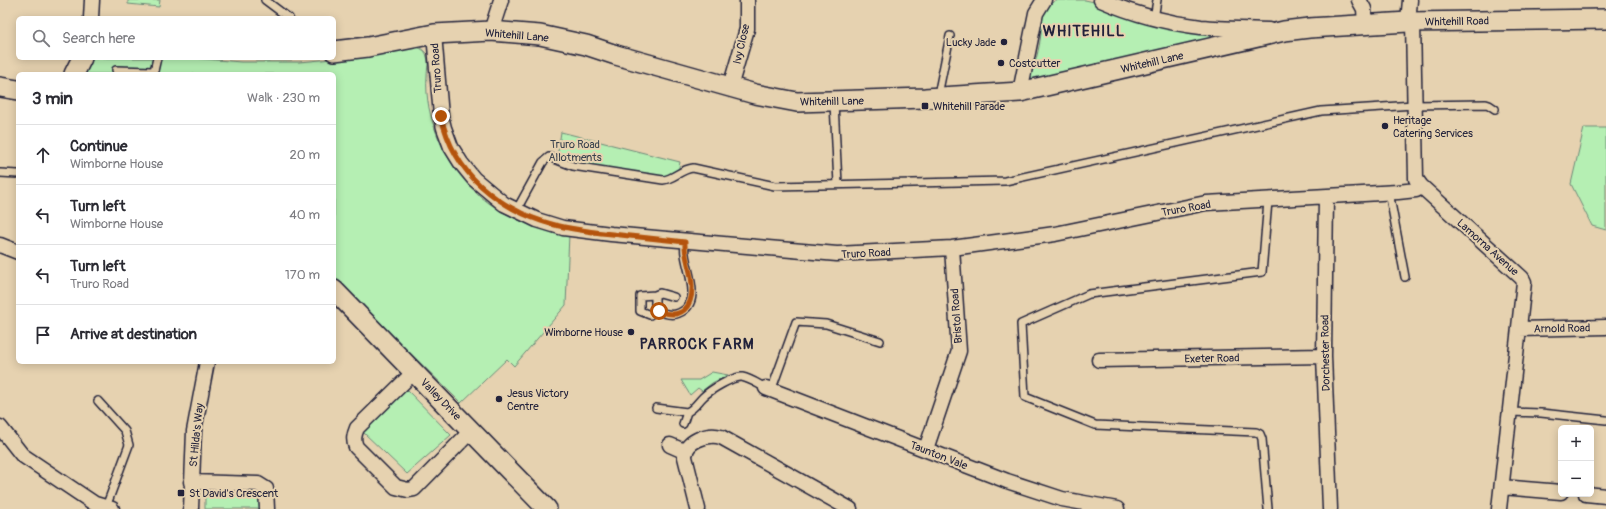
<!DOCTYPE html>
<meta charset="utf-8">
<style>
:root{--surface:#fff;--page:#f2f2f3;--text:#2b2b33;--muted:#7c7c81;--line:#e1e1e2}
body{margin:0;font-family:Pangolin,sans-serif;background:var(--page);color:var(--text)}
.controls{position:absolute;right:12px;bottom:12px;display:grid;overflow:hidden;border-radius:6px;box-shadow:0 2px 10px #0003}
.controls button{width:36px;height:36px;display:grid;place-items:center;padding:0;border:0;border-bottom:1px solid var(--line);background:var(--surface);color:var(--text);font:20px sans-serif}
.stop{position:absolute;width:12px;height:12px;margin:-9px;border:3px solid #b45309;border-radius:50%;background:#fff}
.stop.end{background:#b45309;border-color:#fff;box-shadow:0 1px 4px #0008}
.list{margin:0;padding:0;list-style:none}
h2{display:flex;justify-content:space-between;align-items:center;height:52px;margin:0;padding:0 16px;font-size:17px}
h2 small{font-size:13px;font-weight:400;color:var(--muted)}
.list li{display:grid;grid-template-columns:26px 1fr auto;gap:12px;align-items:center;box-sizing:border-box;height:60px;padding:0 16px;border-top:1px solid var(--line)}
.list b{display:block;font-size:15px;white-space:nowrap}
.list p{margin:0;font-size:13px;white-space:nowrap;color:var(--muted)}
.list em{font-size:13px;font-style:normal;color:var(--muted)}
.icon{flex:none;width:22px;height:22px;fill:none;stroke:currentColor;stroke-width:2;stroke-linecap:round;stroke-linejoin:round}
.map{position:relative;flex:none;width:1606px;height:509px;overflow:hidden}
.search{position:absolute;background:var(--surface);box-shadow:0 2px 10px #0003;left:16px;top:16px;width:320px;height:44px;display:flex;align-items:center;gap:10px;box-sizing:border-box;padding:0 14px;border-radius:6px;color:var(--muted);font-size:15px}
.panel{position:absolute;background:var(--surface);box-shadow:0 2px 10px #0003;left:16px;top:72px;width:320px;height:292px;border-radius:6px}
.map>svg:first-child{display:block}
.green{fill:#b5efb3;stroke:#6c8877}
.lines{fill:none;stroke-linecap:round;stroke-linejoin:round}
.lane-casing{stroke:#22223b;stroke-width:10}
.street-casing{stroke:#22223b;stroke-width:17}
.secondary-casing{stroke:#22223b;stroke-width:22}
.lane{stroke:#e6d2b0;stroke-width:7}
.street{stroke:#e6d2b0;stroke-width:14}
.secondary{stroke:#e6d2b0;stroke-width:19}
.route{stroke:#b45309;stroke-width:5}
.poi-dot{fill:#22223b;stroke:#e6d2b0;stroke-width:1.5}
.labels{text-anchor:middle;stroke-width:4;stroke-linejoin:round;paint-order:stroke}
.street-label{font-size:11px;fill:#22223b;stroke:#e6d2b0}
.poi-label{font-size:11px;fill:#22223b;stroke:#e6d2b0;text-anchor:start}
.park-label{font-size:11px;fill:#38414d;stroke:#e6d2b0}
.district-label{font-size:15px;font-weight:bold;letter-spacing:1px;fill:#22223b;stroke:#e6d2b0}
</style>
<div class="map">
<svg width="1606" height="509" viewBox="0 0 1606 509">
<rect width="100%" height="100%" fill="#e6d2b0"/>
<filter id="ink" filterUnits="userSpaceOnUse"><feTurbulence type="fractalNoise" baseFrequency=".025" numOctaves="2"/><feDisplacementMap in="SourceGraphic" scale="8" xChannelSelector="R" yChannelSelector="G"/><feConvolveMatrix kernelMatrix="1 2 1 2 8 2 1 2 1" color-interpolation-filters="sRGB"/></filter>
<g filter="url(#ink)">
<path class="green" d="M128 0H160L159 7 128 4Z
M1056 0H1085L1235 33 1029 82 1027 78C1035 70 1040 45 1041 33 1041 29 1040 24 1040 20 1042 12 1049 4 1056 0Z
M417 47C422 49 426 51 427 57 429 62 427 69 427 75 426 86 427 98 429 108 445 180 497 224 569 234L566 305 514 366 507 359 461 403 334 278V74H80L93 58H193L241 62H299L354 57Z
M1584 128H1606V230L1592 226 1571 184Z
M561 132 680 162 678 172 666 178 571 164 561 159 558 151Z
M712 372 728 375 712 383 702 391 698 388 690 395 681 380H699Z
M406 389 451 435 407 474 363 432Z
M202 484 260 491 264 509H205V495Z"/>
<g class="lines">
<defs>
<path id="lane" d="M265 0 289 18
M1154 19 1157 0
M116 70 154 71 157 58
M938 95 950 36
M834 103 838 184
M0 173 18 174
M1389 192 1405 277
M516 211 543 162 549 157 573 166 663 180C674 179 681 169 693 168L775 186 1005 181 1321 111 1414 105 1486 104 1489 105 1495 109
M655 295V309C662 313 671 317 679 313 703 303 687 272 685 254 684 250 685 246 685 241
M656 310 650 315 640 311V296L655 295 660 293 674 297
M771 391 796 322 826 324 880 341
M98 401 125 431 129 445 106 507
M656 408 687 412C694 409 698 402 703 397 710 390 733 376 742 377 751 379 758 384 766 388
M1510 412 1541 413 1606 420
M683 424 687 412
M1268 509 1262 439 1260 434 1256 432 1095 425 1025 397 1021 324 1089 294 1262 272 1268 201"/>
<path id="street" d="M1101 0C1133 14 1167 23 1201 27 1223 29 1246 29 1269 30
M1359 0 1364 9 1365 24
M91 18 92 0
M1408 22 1410 0
M1413 22 1416 179 1421 186 1522 278 1524 282 1499 509
M491 31 501 0
M434 34 441 116 444 128 451 147 461 163 474 179 504 204 537 220 563 228 611 234 837 254 952 248 1055 234 1206 203 1398 192 1416 190 1421 186
M730 87 747 29V0
M1020 92 1036 13 1044 0
M1326 197 1324 356 1330 509
M0 245 18 252
M1519 329 1606 327
M1099 360 1324 356
M414 372 357 428C354 435 353 440 356 447L396 487 408 490 414 489 471 431
M766 388 1007 481 1062 499 1117 509
M0 427 22 455 95 504 112 509
M670 445 686 452
M926 449 959 351 952 248
M191 482 258 484 266 489 267 509
M1502 487 1561 492
M1586 494 1606 496
M191 509 194 431 207 362
M698 509 685 457C684 441 708 433 721 437L850 509"/>
<path id="secondary" d="M334 51 368 47 434 34 491 31 540 35 586 45 616 55 755 94 797 102 925 98 1020 92 1284 31 1309 28 1408 22 1606 19
M74 74 82 58
M0 87 18 90
M334 290 547 509"/>
</defs>
<use href="#lane" class="lane-casing"/>
<use href="#street" class="street-casing"/>
<use href="#secondary" class="secondary-casing"/>
<use href="#lane" class="lane"/>
<use href="#street" class="street"/>
<use href="#secondary" class="secondary"/>
</g>
</g>
<g class="lines" filter="url(#ink)">
<path class="route" d="M441 116C447 143 460 167 481 186 520 221 561 229 612 234 636 237 661 239 685 242 684 258 691 269 692 285 693 308 681 320 659 311"/>
</g>
<g class="poi-dot">
<circle cx="1004" cy="42" r="4"/>
<circle cx="1001" cy="63" r="4"/>
<rect x="921" y="102" width="8" height="8" rx="2"/>
<circle cx="1385" cy="126" r="4"/>
<circle cx="631" cy="332" r="4"/>
<circle cx="499" cy="399" r="4"/>
<rect x="177" y="489" width="8" height="8" rx="2"/>
</g>
<g class="labels">
<g class="street-label">
<text transform="translate(1457 21) rotate(-1)" y="4">Whitehill Road</text>
<text transform="translate(517 35) rotate(5)" y="4">Whitehill Lane</text>
<text transform="translate(741 44) rotate(-77)" y="4">Ivy Close</text>
<text transform="translate(1152 62) rotate(-13)" y="4">Whitehill Lane</text>
<text transform="translate(436 68) rotate(-94)" y="4">Truro Road</text>
<text transform="translate(832 101) rotate(-1)" y="4">Whitehill Lane</text>
<text transform="translate(1186 208) rotate(-10)" y="4">Truro Road</text>
<text transform="translate(1488 247) rotate(42)" y="4">Lamorna Avenue</text>
<text transform="translate(866 253) rotate(-3)" y="4">Truro Road</text>
<text transform="translate(956 316) rotate(-94)" y="4">Bristol Road</text>
<text transform="translate(1562 328) rotate(-1)" y="4">Arnold Road</text>
<text transform="translate(1325 353) rotate(-91)" y="4">Dorchester Road</text>
<text transform="translate(1212 358) rotate(-1)" y="4">Exeter Road</text>
<text transform="translate(441 399) rotate(46)" y="4">Valley Drive</text>
<text transform="translate(196 435) rotate(-84)" y="4">St Hilda's Way</text>
<text transform="translate(939 455) rotate(21)" y="4">Taunton Vale</text>
</g>
<g class="poi-label">
<text x="996" y="46" text-anchor="end">Lucky Jade</text>
<text x="1009" y="67">Costcutter</text>
<text x="933" y="110">Whitehill Parade</text>
<text x="1393" y="124">Heritage<tspan x="1393" dy="13">Catering Services</tspan></text>
<text x="623" y="336" text-anchor="end">Wimborne House</text>
<text x="507" y="397">Jesus Victory<tspan x="507" dy="13">Centre</tspan></text>
<text x="189" y="497">St David's Crescent</text>
</g>
<g class="park-label">
<text x="575" y="148">Truro Road<tspan x="575" dy="13">Allotments</tspan></text>
</g>
<g class="district-label">
<text x="1084" y="36">WHITEHILL</text>
<text x="697" y="349">PARROCK FARM</text>
</g>
</g>
</svg>
<div class="controls">
<button>+</button>
<button>−</button>
</div>
<div class="stop" style="left:659px;top:311px"></div>
<div class="stop end" style="left:441px;top:116px"></div>
<div class="search"><svg class="icon" aria-label="search" viewBox="0 0 24 24"><circle cx="10" cy="10" r="6"/><path d="M15 15l6 6"/></svg>Search here</div>
<section class="panel">
<h2>3 min<small>Walk · 230 m</small></h2>
<ul class="list">
<li><svg class="icon" aria-label="ahead" viewBox="0 0 24 24"><path d="M12 20V5M6 11l6-6 6 6"/></svg><div><b>Continue</b><p>Wimborne House</p></div><em>20 m</em></li>
<li><svg class="icon" aria-label="left" viewBox="0 0 24 24"><path d="M17 20v-9H6M10 6l-5 5 5 5"/></svg><div><b>Turn left</b><p>Wimborne House</p></div><em>40 m</em></li>
<li><svg class="icon" aria-label="left" viewBox="0 0 24 24"><path d="M17 20v-9H6M10 6l-5 5 5 5"/></svg><div><b>Turn left</b><p>Truro Road</p></div><em>170 m</em></li>
<li><svg class="icon" aria-label="arrive" viewBox="0 0 24 24"><path d="M6 21V4h12l-3 4 3 4H6"/></svg><div><b>Arrive at destination</b></div></li>
</ul>
</section>
</div>
